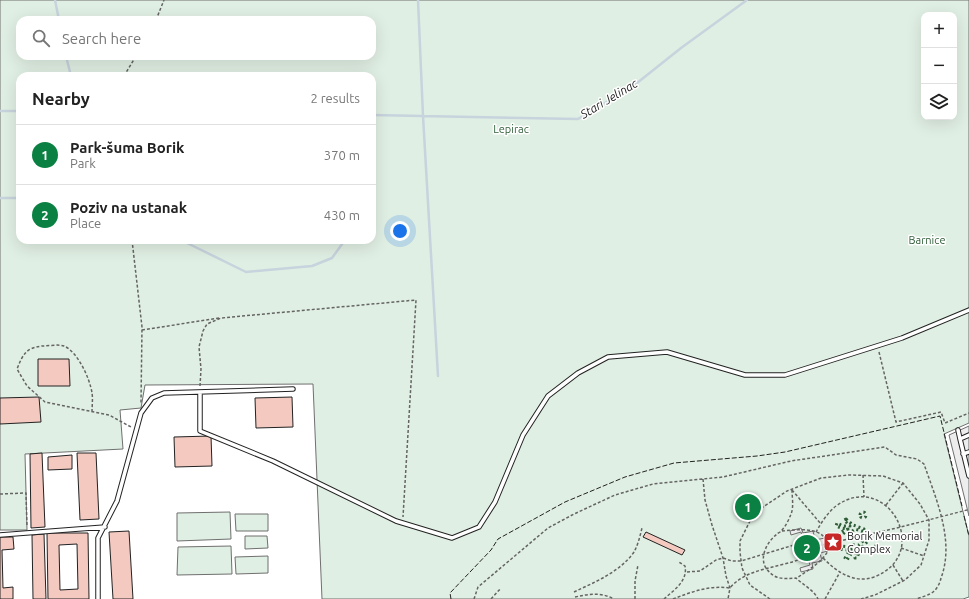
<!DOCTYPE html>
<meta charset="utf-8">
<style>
:root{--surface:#fff;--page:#f6f6f6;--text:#222;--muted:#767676;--line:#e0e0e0;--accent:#0b8043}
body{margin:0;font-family:Ubuntu,sans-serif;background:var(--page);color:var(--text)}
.controls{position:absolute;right:12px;top:12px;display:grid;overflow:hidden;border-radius:8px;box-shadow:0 4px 16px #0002}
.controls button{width:36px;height:36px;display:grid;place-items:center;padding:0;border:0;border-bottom:1px solid var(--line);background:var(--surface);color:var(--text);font:20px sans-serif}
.you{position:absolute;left:400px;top:231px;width:14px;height:14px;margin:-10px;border:3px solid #fff;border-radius:50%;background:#1a73e8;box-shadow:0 0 0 6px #1a73e833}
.badge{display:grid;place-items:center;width:26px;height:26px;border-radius:50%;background:var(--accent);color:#fff;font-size:13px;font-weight:700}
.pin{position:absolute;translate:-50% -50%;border:2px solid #fff;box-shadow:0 1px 4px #0006}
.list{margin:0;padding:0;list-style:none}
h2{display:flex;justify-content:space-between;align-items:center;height:52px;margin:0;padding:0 16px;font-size:17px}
h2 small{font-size:13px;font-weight:400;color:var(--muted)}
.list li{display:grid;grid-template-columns:26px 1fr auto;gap:12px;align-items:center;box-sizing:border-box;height:60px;padding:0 16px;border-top:1px solid var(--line)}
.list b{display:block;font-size:15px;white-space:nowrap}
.list p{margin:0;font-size:13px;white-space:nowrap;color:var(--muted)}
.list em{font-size:13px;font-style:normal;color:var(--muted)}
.icon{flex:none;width:22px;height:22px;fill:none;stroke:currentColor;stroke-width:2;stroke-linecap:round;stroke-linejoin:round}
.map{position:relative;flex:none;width:969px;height:599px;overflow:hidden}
.search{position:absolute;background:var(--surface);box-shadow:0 4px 16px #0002;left:16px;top:16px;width:360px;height:44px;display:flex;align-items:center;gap:10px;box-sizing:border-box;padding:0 14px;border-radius:12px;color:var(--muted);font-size:15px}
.panel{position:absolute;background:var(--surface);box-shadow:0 4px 16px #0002;left:16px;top:72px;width:360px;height:172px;border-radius:12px}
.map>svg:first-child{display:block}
.green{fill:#e0efe3;stroke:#6f6f6f;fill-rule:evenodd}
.parking{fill:#ededed;stroke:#6f6f6f}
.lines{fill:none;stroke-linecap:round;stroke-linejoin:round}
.stream{stroke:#c7d3dd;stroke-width:2.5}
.building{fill:#f3c9c0;stroke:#222;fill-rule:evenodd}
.service-casing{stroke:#222;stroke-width:5.5}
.path{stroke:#646464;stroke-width:1.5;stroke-dasharray:3 2;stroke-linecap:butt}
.service{stroke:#fff;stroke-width:3.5}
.hedge{stroke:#2f5e38;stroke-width:3;stroke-dasharray:2 3;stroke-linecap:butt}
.fence{stroke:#222;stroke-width:1;stroke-dasharray:5 2;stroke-linecap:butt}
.labels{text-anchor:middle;stroke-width:3;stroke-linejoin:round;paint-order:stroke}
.park-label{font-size:11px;fill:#2f5e38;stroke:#fff}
.poi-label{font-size:11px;fill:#222;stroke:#fff;text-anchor:start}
.water-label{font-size:12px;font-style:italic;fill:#222;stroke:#fff}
</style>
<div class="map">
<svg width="969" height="599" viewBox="0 0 969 599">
<rect width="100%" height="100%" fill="#fff"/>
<path class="green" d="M0 0H969V423L944 434 969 536V597L963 599H322L313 384 145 385 141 408 120 410 123 449 25 454 27 530H0ZM924 15H954V117H924ZM20 20H372V56H20ZM20 76H372V240H20Z
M230 512 231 539 177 541V513Z
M235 514H268V531H236Z
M245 536H267L268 548 245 549Z
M231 546 232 574 177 575 178 547Z
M268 556V573L236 574 235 557Z"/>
<path class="parking" d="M969 426V516L949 435Z
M801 528 803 533 813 531 815 540 825 538 828 551 820 553 822 561 812 563 813 569 801 572 800 568 810 565 806 552 804 553 802 546 804 545 801 532 791 535 790 531Z"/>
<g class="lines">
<path class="stream" d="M55 0 59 20
M418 0 423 116 438 376
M66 56 71 76
M0 111H20
M372 115 578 119 632 87 681 48 747 0
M0 198H20
M181 240 246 272 312 266 332 258 345 240"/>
</g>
<path class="building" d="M38 359H69L70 386H38Z
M39 397 41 422 0 424V398Z
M292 397 293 427 256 428 255 398Z
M211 436 212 466 175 467 174 437Z
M42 453 45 527 31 528 30 454Z
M77 453H96L99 519 80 520Z
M72 455V469L48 470V457Z
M129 531 133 599H113L109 532Z
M646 532 685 550 682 555 643 537Z
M47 533H88L89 599H48ZM77 544 78 589 60 590 59 545Z
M44 534 46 599H33L32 535Z
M0 537H13L14 549 2 550 3 588 13 587V599H0Z"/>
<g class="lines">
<defs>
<path id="service" d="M200 392V431L273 461 396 521 452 538 479 527 495 502 523 435 548 396 578 373 608 357 667 352 745 375H785L902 338 969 310
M958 430 960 439
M969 435 960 439 969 476
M963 454 969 452
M0 535 105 527
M98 599V538L117 501 141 413 152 398 164 393 293 389"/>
</defs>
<use href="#service" class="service-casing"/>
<path class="path" d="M156 20 164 0
M124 76 136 56
M132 240 142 327 141 403
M142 330 219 318
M879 352 896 422 941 412 945 423 969 413
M200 386 201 369 199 347 203 331 207 324 221 318 416 300 403 517
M92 412C92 406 93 399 92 393 90 379 78 352 64 346 58 344 49 346 42 346 26 348 23 354 17 369L27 386 45 402 109 415 131 427
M863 475 864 497
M703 479 705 500 712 525 723 558 726 576 730 588 728 599
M792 490C792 497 794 507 791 514 789 519 786 526 782 530 781 532 778 533 777 534 767 542 759 557 766 568 774 580 784 579 796 578 803 585 814 590 818 599
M792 490 821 524
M0 494 26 493 27 527
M886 505 903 483
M782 531C793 530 814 527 823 536 826 539 827 547 828 551 821 563 808 570 797 578
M816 532C821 523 828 512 836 506 887 469 934 554 874 577 854 584 837 572 823 558
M809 548 901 527 967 510
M901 548 924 556
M893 565 903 581
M687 572 700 571 716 560 723 558 732 561H741L794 545
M574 592C595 582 620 572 634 552 638 545 640 536 642 528
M575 597C589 594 601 592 614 599
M474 599 478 587 548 528 574 514 615 495 653 484 723 477 791 461 885 447 896 455 917 459 924 464C936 499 955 541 941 578 940 583 937 589 933 592 929 595 922 597 916 599
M491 599 501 588
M635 599V581L638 565
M664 599C674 590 688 581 685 566L679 562
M673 599C691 592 710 585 730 588 745 569 776 568 798 560
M770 599 750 585 742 568 740 552V541L754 513 787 491 821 478 849 475 883 476 903 483 920 504 929 520V540L921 565 905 580 875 595 861 599
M825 599 840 572"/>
<use href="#service" class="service"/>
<path class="hedge" d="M860 515a3 3 0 1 1 6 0a3 3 0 1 1-6 0Z
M846 519 853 525 864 529V532L855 529 851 532H845L838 539 836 537 843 531 848 529 841 528 836 526 837 523 843 526H850L844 520Z
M866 538 868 541 860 549 857 558H855L857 551 851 554 847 560 845 558 848 553 854 549 848 550 839 549 840 546 849 547 854 545H859Z
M871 549a3 3 0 1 1 6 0a3 3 0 1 1-6 0Z"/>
<path class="fence" d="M964 516 969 536
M451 599 450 593 491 550 498 539 565 502 625 477 674 463 757 456 785 452 940 416 962 506"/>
</g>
<defs>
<symbol id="sight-square" viewBox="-11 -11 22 22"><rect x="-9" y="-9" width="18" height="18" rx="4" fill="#c62828" stroke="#fff"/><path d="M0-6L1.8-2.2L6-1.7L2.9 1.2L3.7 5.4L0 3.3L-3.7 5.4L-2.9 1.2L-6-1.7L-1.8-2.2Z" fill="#fff"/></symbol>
</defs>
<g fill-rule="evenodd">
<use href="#sight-square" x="822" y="531" width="22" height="22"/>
</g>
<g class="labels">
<g class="park-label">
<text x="511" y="133">Lepirac</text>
<text x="927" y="244">Barnice</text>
</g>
<g class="poi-label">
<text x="847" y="540">Borik Memorial<tspan x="847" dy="13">Complex</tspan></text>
</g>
<g class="water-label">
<text transform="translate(609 99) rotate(-31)" y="4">Stari Jelinac</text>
</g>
</g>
</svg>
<div class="controls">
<button>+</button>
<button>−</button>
<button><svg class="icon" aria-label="layers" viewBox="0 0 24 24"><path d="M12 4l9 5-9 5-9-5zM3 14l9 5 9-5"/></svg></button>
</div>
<div class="you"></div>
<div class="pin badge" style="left:748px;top:507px">1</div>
<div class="pin badge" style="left:807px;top:548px">2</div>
<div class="search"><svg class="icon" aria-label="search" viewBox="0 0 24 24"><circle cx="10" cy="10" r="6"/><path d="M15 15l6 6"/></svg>Search here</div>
<section class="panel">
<h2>Nearby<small>2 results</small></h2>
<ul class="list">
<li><span class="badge">1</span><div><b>Park-šuma Borik</b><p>Park</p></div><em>370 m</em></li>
<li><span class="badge">2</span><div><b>Poziv na ustanak</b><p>Place</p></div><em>430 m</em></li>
</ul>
</section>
</div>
